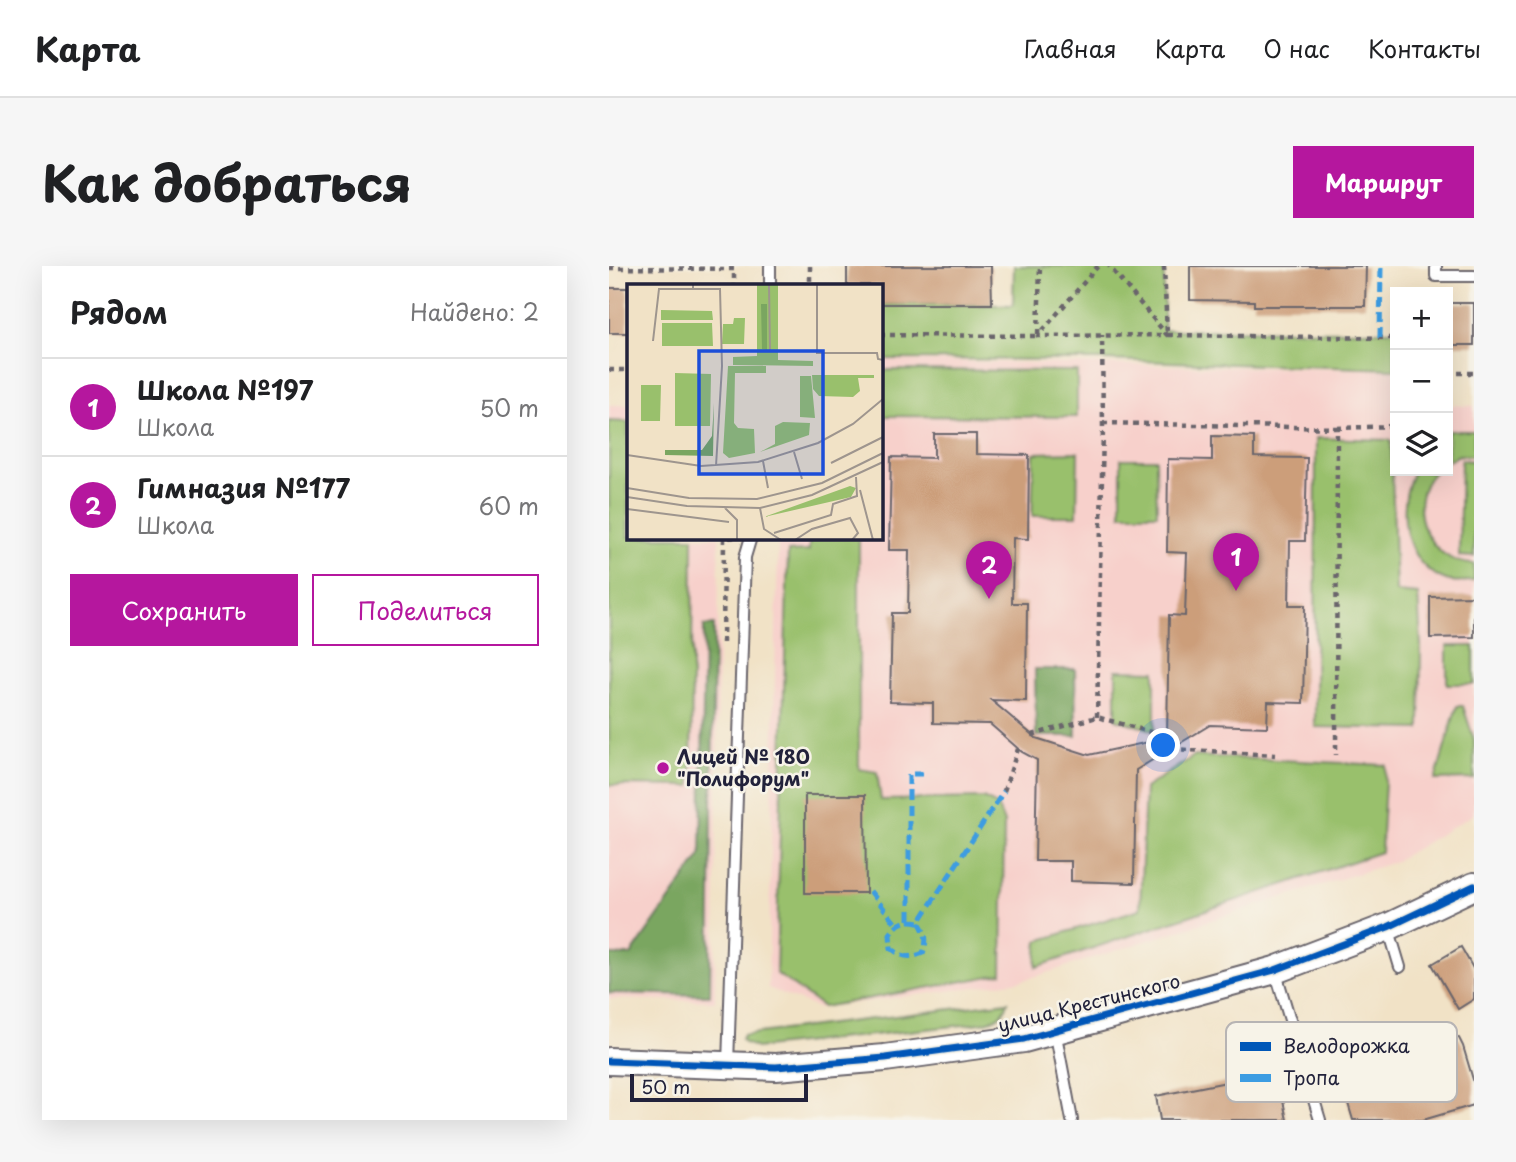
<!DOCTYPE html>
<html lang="ru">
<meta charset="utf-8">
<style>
:root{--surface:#fff;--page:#f6f6f6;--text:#202124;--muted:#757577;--line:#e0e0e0;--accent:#b5179e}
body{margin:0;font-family:"Playpen Sans",sans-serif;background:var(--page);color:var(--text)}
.controls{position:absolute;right:21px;top:21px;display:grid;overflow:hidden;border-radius:0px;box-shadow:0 7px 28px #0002}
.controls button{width:63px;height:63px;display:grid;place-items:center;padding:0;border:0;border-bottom:2px solid var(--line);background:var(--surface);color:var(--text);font:35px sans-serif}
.scale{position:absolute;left:21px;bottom:18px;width:178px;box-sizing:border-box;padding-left:7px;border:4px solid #22223b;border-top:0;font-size:19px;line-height:24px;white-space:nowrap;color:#22223b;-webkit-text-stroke:5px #f7f3e8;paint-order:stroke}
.you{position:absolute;left:555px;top:480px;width:24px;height:24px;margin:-18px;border:5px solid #fff;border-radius:50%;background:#1a73e8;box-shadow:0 0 0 10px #1a73e833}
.badge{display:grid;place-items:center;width:46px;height:46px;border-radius:50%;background:var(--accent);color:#fff;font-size:23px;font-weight:700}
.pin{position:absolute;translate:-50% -58px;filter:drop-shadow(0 2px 4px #0008)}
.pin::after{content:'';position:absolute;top:37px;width:24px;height:21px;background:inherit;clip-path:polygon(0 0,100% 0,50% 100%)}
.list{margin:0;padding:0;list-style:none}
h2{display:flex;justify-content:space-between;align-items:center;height:91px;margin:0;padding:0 28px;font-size:30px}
h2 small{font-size:23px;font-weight:400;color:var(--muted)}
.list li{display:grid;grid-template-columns:46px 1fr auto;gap:21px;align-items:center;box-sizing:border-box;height:98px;padding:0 28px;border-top:2px solid var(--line)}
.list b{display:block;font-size:26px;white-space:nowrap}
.list p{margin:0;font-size:23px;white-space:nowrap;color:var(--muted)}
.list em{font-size:23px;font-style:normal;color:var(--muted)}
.actions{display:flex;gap:14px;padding:21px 28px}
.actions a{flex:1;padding:16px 0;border:2px solid var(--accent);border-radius:0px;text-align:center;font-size:24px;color:var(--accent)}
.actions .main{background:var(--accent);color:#fff}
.icon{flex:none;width:38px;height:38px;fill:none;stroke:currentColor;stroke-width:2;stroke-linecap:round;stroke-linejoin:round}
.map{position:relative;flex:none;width:865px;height:854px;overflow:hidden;border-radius:0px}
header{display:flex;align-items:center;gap:42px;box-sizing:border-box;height:98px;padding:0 35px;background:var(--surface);border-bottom:2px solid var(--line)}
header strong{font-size:33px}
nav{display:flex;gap:38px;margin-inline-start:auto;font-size:24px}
.intro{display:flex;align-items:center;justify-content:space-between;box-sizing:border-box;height:168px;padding:0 42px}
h1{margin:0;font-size:49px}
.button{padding:18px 32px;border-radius:0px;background:var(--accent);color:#fff;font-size:24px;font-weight:700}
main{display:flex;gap:42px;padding:0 42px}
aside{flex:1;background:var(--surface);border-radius:0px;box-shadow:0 7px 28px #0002}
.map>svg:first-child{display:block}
.built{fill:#f7d0cb}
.green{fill:#99c06c;stroke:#5e7154;stroke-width:2}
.forest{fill:#7aa660;stroke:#4e644e;stroke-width:2}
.building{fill:#cc9e7a}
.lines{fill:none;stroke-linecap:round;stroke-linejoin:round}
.service-casing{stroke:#6a656c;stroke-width:14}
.tertiary-casing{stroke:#6a656c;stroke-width:30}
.path{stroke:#6a656c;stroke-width:4.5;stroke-dasharray:5 5;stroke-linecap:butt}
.service{stroke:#fff;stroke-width:10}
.tertiary{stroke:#fff;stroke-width:26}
.quiet{stroke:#3c9ce2;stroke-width:5;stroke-dasharray:10 5;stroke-linecap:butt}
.cycleway-casing{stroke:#f7f3e8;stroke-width:11}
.cycleway{stroke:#0057b8;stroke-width:7}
.poi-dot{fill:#b5179e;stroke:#f7f3e8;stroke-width:2.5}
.labels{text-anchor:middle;stroke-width:5;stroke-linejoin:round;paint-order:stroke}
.poi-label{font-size:19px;font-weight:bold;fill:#22223b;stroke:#f7f3e8;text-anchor:start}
.street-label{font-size:19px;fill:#22223b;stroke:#f7f3e8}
.inset-road{fill:none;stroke:#9e958e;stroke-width:2}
.view{fill:#1d4ed8;fill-opacity:0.15;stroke:#1d4ed8;stroke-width:3.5}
.inset-edge{fill:none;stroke:#22223b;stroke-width:3.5}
.key{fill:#f7f3e8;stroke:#b7b4b4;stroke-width:2}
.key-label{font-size:19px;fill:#22223b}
</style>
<header>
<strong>Карта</strong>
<nav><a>Главная</a><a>Карта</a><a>О нас</a><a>Контакты</a></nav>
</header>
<div class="intro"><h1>Как добраться</h1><a class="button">Маршрут</a></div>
<main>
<aside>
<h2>Рядом<small>Найдено: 2</small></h2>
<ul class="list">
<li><span class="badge">1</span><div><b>Школа №197</b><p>Школа</p></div><em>50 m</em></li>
<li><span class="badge">2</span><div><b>Гимназия №177</b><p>Школа</p></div><em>60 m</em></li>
</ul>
<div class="actions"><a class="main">Сохранить</a><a>Поделиться</a></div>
</aside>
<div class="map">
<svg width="865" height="854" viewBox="0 0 865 854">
<rect width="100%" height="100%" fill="#f7f3e8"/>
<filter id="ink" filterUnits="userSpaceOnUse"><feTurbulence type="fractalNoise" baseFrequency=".0143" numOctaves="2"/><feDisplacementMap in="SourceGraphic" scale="14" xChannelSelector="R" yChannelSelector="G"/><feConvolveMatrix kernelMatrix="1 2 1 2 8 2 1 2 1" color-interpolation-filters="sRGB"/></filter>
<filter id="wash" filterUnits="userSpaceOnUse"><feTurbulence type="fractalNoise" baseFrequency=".00686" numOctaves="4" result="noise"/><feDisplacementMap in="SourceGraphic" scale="28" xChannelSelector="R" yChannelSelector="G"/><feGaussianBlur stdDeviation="1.57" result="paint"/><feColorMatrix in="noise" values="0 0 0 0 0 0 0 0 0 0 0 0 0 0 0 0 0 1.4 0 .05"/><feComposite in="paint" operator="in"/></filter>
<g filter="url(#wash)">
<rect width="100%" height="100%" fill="#f1e2c6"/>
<path class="built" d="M271 94 786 104V205H839V139L865 140V548L785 596 412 715 209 742 159 722 169 277H194L195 271H271Z
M0 139H19V271H110L106 735 0 733Z"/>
<path class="green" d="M405 0H555V64L786 65V103L494 94 271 93V38L404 39Z
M271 104 468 105V151L271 150Z
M0 155 19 156V271H84L82 520 0 519Z
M839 165H865V190L850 189 839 195Z
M707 172 782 174 787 326 809 328 812 380 811 463 706 461Z
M469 186 468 250H423L425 187Z
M512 193H547L548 248H512Z
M852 194 865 195V291L850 290Z
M805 205H826C793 237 819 298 865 298V315C857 315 845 317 837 314 793 297 787 242 805 205Z
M200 271H250V503L268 506 272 534 374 532 388 539 395 557 393 708 214 741 167 707 179 286 200 285Z
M838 380H865V418H838Z
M507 404 546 405V465L507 453Z
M848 440H854L865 474V513L826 514Z
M585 490 777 499 772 586 427 701 429 675 531 643 536 522Z
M399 736C395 750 386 754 372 757L147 782 136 777 132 773 134 769Z"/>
<path class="forest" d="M105 359 101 729 0 727V689H22L92 589 95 360Z
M426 403H466L467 470H427Z"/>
<g id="blocks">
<path class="building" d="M238 0H382L383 38H271V19H238Z
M581 0H757L756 40H645V35L581 34Z
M0 22H19V67H0Z
M839 37H865V79H839Z
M325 168H367V188L420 189 419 273 404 272 403 337H418L417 435 382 434 427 472 480 489 558 472 560 349 576 350 578 287 558 286 559 193 603 194V170L645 171V191L698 192 696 275H681L680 339H696L694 437 659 436 658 461 601 459 527 504 525 617 462 615V595H426L428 494 413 486 381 458 324 457V437L281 436 283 347H299L300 284H280L282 191 325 192Z
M865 330V371L821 372V331Z
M196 529H256L257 627H196Z
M852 681 865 704V733L849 743 823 698Z
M819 762 850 772 854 780 865 817V839L814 854H744L724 787 809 763Z
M668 806 678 854H551L547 830Z"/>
</g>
</g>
<g filter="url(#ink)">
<use href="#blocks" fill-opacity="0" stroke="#6a656c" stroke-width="2"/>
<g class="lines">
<defs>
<path id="service" d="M161 0V19
M827 0V10H865
M779 661 791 701
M666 704 711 854
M446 764 463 854
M119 798 136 291 142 271"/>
<path id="tertiary" d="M0 795 167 801 276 792 415 773 666 704 779 661 865 620"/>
</defs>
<use href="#service" class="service-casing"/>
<use href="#tertiary" class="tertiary-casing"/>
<path class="path" d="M201 0V19
M489 0 429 70 558 69 500 0
M555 0 558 69 786 72
M0 2 125 3V19
M271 69 429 70 431 0
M0 104H19
M839 107H865
M494 157 728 162 727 489
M728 162 786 160
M114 377 115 272 127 271
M488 451 494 162 493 69
M423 469 488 451 552 469
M563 483 666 489
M395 525 409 483"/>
<use href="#service" class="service"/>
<use href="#tertiary" class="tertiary"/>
<path class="quiet" d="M771 72 772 0
M261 625 288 659
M300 654V508H315
M310 656C317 667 319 674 314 687 300 693 293 691 282 682L281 668C289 657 296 653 310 656L395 525"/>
<defs>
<path id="cycleway" d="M0 795 167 801 276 792 415 773 666 704 779 661 865 620"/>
</defs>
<use href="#cycleway" class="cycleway-casing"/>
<use href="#cycleway" class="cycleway"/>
</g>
</g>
<circle class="poi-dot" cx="54" cy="502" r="7"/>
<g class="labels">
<g class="poi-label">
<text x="68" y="498">Лицей № 180<tspan x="68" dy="22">"Полифорум"</tspan></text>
</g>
<g class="street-label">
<text transform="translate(480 737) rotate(-14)" y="7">улица Крестинского</text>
</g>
</g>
<g transform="translate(18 18)">
<rect width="256" height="256" fill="#f1e2c6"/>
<path d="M130 0H151V76L186 77V82L106 81V73L130 72ZM34 26 85 27 86 36H34ZM107 34H118L117 60H95L96 40H106ZM35 39H85L86 62H35ZM101 82H139V89H108L107 139 111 144 127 145 128 169 102 174 96 169ZM48 89 84 90 83 142H48ZM185 91H247V94H231L233 107 226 113 192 112 186 105ZM173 92H184L188 134 173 133ZM14 101H34L33 137H14ZM156 138 183 139 182 151 133 168 148 160V142ZM223 202 229 204 224 213 137 233Z" fill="#99c06c"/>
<path d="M134 20H140V66L135 65ZM87 119 86 172 38 171V166H75L85 152Z" fill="#7aa660"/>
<path class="inset-road" d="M142 0 143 66M190 0V69H250L251 75 256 76M66 5H93L95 82 89 182M26 57 32 5H66V0M167 168 175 195M0 171 74 182 131 178 191 159 226 140 256 115M136 177 141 204M204 179 256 153M0 204 62 214 130 215 195 199 256 169M233 206 246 256M0 213 60 222 133 224 185 211 256 178M98 224 110 236V256M133 224 137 245 154 256M0 225 102 238M147 249 204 231 206 220 230 212 229 193M168 256 185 245 223 234 231 249 225 256"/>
<path class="view" d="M72 67H196V190H72Z"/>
<rect width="256" height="256" class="inset-edge"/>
</g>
<rect x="617" y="756" width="231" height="80" rx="10" class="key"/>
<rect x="631" y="776" width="31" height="9" fill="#0057b8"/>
<rect x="631" y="808" width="31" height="8" fill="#3c9ce2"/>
<g class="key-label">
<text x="674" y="787">Велодорожка</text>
<text x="674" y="819">Тропа</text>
</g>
</svg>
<div class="controls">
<button>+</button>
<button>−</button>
<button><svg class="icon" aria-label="layers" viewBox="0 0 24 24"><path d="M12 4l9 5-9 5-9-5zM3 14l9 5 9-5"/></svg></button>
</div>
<div class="scale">50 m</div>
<div class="you"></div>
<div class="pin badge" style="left:627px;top:325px">1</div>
<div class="pin badge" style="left:380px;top:333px">2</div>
</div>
</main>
